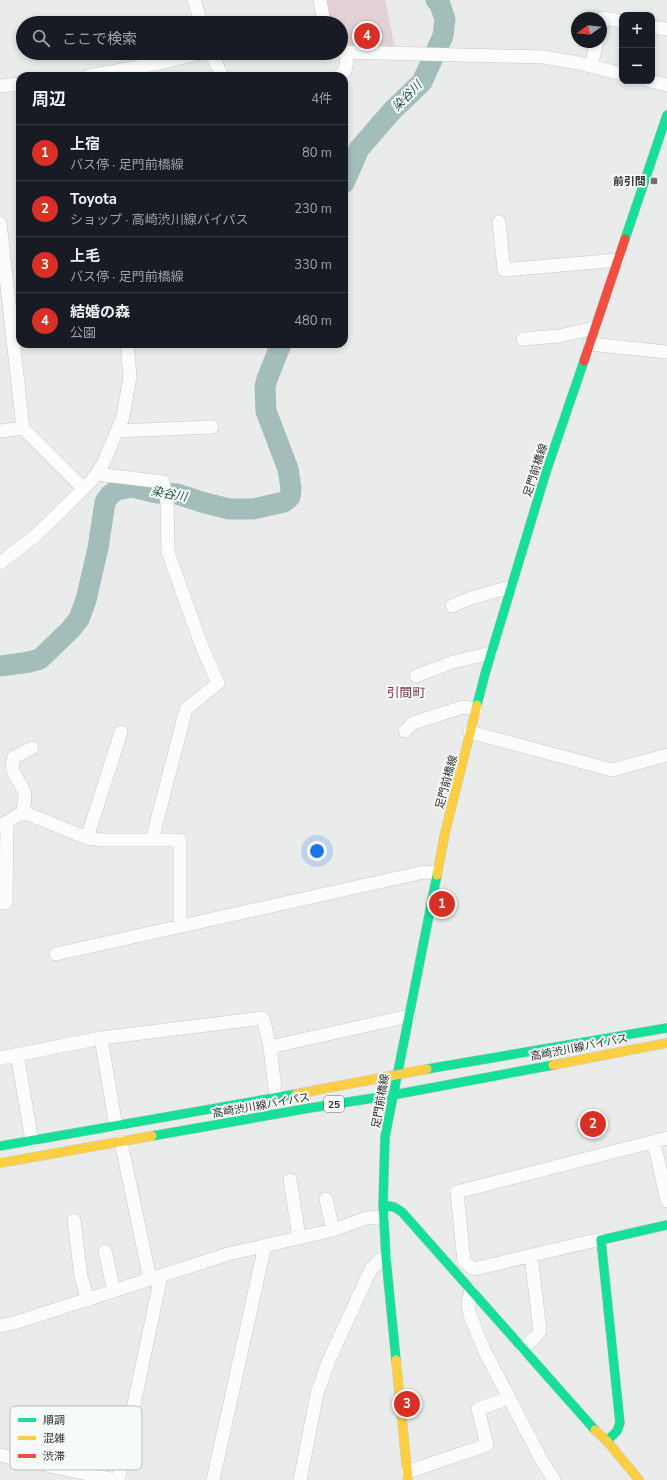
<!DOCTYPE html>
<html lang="ja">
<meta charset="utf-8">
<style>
:root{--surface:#171b24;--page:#242831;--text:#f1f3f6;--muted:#9ea1a6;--line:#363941;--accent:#d93025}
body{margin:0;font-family:"Nunito Sans","Noto Sans JP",sans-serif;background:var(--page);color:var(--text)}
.controls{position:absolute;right:12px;top:12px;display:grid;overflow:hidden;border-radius:8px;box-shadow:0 2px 6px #0003}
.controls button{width:36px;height:36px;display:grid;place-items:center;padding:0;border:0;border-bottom:1px solid var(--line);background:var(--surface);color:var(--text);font:20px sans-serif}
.compass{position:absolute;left:571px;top:12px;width:36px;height:36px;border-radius:50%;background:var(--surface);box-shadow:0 2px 6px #0003;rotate:256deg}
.you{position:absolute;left:317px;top:851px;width:14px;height:14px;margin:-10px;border:3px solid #fff;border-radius:50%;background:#1a73e8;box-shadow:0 0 0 6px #1a73e833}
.badge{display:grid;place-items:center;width:26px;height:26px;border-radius:50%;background:var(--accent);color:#fff;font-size:13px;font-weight:700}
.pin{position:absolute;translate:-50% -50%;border:2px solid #fff;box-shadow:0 1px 4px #0006}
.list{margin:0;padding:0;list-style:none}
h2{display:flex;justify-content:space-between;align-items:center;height:52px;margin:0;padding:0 16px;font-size:17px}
h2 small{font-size:13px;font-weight:400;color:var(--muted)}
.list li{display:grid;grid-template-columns:26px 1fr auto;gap:12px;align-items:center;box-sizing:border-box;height:56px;padding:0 16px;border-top:1px solid var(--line)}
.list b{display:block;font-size:15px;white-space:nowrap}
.list p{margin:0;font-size:13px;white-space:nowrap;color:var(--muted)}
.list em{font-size:13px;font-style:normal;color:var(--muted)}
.icon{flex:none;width:22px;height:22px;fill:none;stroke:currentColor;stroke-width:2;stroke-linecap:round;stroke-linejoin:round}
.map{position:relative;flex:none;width:667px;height:1480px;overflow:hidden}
.search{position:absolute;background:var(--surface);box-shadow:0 2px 6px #0003;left:16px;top:16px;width:332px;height:44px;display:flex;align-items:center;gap:10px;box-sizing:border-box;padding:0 14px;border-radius:22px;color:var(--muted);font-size:15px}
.panel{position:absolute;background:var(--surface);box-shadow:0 2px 6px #0003;left:16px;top:72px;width:332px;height:276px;border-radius:12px}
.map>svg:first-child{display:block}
.green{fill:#e2d2d5}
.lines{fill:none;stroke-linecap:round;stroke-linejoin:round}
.river{stroke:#a3beba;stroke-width:21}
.street-casing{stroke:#c7c9c8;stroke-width:14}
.fast-casing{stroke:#c7c9c8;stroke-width:10}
.slow-casing{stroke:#c7c9c8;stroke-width:10}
.jam-casing{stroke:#c7c9c8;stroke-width:10}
.street{stroke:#fcfcfc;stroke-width:13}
.fast{stroke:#16e098;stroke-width:9}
.slow{stroke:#ffcf43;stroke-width:9}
.jam{stroke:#f24e42;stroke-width:9}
.poi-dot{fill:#6f7070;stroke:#f6faf9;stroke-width:1.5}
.labels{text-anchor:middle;stroke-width:4;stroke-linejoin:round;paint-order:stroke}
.shield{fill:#f6faf9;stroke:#696b6b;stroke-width:1}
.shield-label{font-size:10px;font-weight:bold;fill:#2d2e2e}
.poi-label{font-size:11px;font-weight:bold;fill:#2d2e2e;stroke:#f6faf9;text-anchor:end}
.street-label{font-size:11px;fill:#2d2e2e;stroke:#f6faf9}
.water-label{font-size:12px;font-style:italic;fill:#154e47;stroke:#f6faf9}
.quarter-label{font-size:13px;fill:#7a3449;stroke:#f6faf9}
.key{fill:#f6faf9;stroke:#babdbc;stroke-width:1}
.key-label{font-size:11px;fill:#2d2e2e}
</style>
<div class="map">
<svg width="667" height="1480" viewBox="0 0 667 1480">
<rect width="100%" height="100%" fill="#eaeceb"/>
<path class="green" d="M320 0H385L396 53 341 50V23H324Z"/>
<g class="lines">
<path class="river" d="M344 183 359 149 391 112 422 82 443 36 445 19 439 2 436 0
M0 666 29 662 40 659 70 630 79 619 86 600 98 548 105 502 110 495 117 490 132 487 157 493 177 494 205 503 229 509H253L284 502 290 497 291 488 288 469 266 411 265 387 267 379 281 344"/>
<defs>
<path id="street" d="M194 0 201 23
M320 0 324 23
M601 27 603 18 622 21
M652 27 667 29
M341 50 344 52 544 57 578 63 622 74
M211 53 222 76
M591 66 597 42
M89 76 160 63 200 53
M339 76 345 71 347 59 344 52
M650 81 667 85
M0 86 20 84
M499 222 504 270 618 260
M0 223 23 428
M523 339 559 336 595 328
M590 344 667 352
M0 431 23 428 83 488
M117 431 212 427
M96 474 163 482 167 502 168 552 202 647 218 683 186 709 152 840
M0 563 35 536 62 510 93 479 103 464 123 417 130 376 127 344
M452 606 471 598 510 587
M416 676 453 662 491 653
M405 731 413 723 463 707 476 709
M470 732 612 770 667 755
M23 812C23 808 25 801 25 796 23 781 8 776 14 757L32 748
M0 826 23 812 87 838 103 840H180V927
M87 838 121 732
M0 903H6L7 822
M56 954 424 872 436 873
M101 1038 116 1126
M270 1047 276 1098
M17 1054 32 1140
M0 1058 101 1038 263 1018 270 1047 409 1016
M121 1142 150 1279
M654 1142 667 1201
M290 1180 299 1237
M326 1199 333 1230
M74 1220 81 1277 88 1300
M601 1240 592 1241 474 1269 464 1262 457 1192 667 1138
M105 1251 114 1291
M471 1290 468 1304 470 1315 484 1350 541 1459 554 1480
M0 1326 14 1323 228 1254 333 1230 366 1218 383 1217
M523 1349 538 1334 540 1331 531 1256
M0 1455 116 1480
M407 1472 487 1445 478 1409 509 1398
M118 1480 161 1276
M213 1480 265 1245
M300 1480 317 1394 329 1360 371 1269 380 1260 386 1258"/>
<path id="fast" d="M625 239 667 115
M477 705 485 674 546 472 584 361
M427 1069 667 1028
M152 1136 310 1108 393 1095 553 1065
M0 1146 296 1094
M383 1205 394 1207 402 1212 595 1430
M396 1360 386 1258 383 1205 385 1137 437 875
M607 1441 617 1431 620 1423 601 1240 667 1225"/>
<path id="slow" d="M437 875 445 833 477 705
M553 1065 667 1043
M296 1094 427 1069
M0 1163 152 1136
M396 1360 408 1480
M595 1430 607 1441 639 1480"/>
<path id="jam" d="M584 361 625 239"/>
</defs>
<use href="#street" class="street-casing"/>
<use href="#fast" class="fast-casing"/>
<use href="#slow" class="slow-casing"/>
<use href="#jam" class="jam-casing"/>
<use href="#street" class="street"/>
<use href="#fast" class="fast"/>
<use href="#slow" class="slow"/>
<use href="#jam" class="jam"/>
</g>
<rect class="poi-dot" x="650" y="177" width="8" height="8" rx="2"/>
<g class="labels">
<rect class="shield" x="324" y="1096" width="20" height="16" rx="3"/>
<g class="shield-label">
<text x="334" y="1108">25</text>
</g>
<g class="poi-label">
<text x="646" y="185">前引間</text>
</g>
<g class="street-label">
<text transform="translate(535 470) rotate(-72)" y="4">足門前橋線</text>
<text transform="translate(446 782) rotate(-75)" y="4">足門前橋線</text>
<text transform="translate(579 1047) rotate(-11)" y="4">高崎渋川線バイパス</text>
<text transform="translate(380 1101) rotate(-80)" y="4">足門前橋線</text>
<text transform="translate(261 1105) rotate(-10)" y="4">高崎渋川線バイパス</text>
</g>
<g class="water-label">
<text transform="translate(407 96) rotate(-46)" y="4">染谷川</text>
<text transform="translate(169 494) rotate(10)" y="4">染谷川</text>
</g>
<g class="quarter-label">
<text x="406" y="697">引間町</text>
</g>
</g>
<rect x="10" y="1406" width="132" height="64" rx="6" class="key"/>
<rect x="18" y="1418" width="18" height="4" fill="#16e098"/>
<rect x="18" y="1436" width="18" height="4" fill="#ffcf43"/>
<rect x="18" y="1454" width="18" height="4" fill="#f24e42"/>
<g class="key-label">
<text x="43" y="1424">順調</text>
<text x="43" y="1442">混雑</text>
<text x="43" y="1460">渋滞</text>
</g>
</svg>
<div class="controls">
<button>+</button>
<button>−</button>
</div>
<svg class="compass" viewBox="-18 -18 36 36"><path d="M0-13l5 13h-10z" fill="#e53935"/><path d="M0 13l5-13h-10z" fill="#9ea1a6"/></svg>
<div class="you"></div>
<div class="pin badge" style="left:442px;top:904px">1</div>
<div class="pin badge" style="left:593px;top:1124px">2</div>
<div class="pin badge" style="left:407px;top:1404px">3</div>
<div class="pin badge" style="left:367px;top:36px">4</div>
<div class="search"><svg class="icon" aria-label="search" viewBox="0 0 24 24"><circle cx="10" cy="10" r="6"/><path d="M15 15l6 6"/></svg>ここで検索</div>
<section class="panel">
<h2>周辺<small>4件</small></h2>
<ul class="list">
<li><span class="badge">1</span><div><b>上宿</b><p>バス停 · 足門前橋線</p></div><em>80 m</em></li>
<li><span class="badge">2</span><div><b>Toyota</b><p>ショップ · 高崎渋川線バイパス</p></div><em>230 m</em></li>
<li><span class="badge">3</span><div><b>上毛</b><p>バス停 · 足門前橋線</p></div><em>330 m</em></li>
<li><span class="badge">4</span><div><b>結婚の森</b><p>公園</p></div><em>480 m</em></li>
</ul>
</section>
</div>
